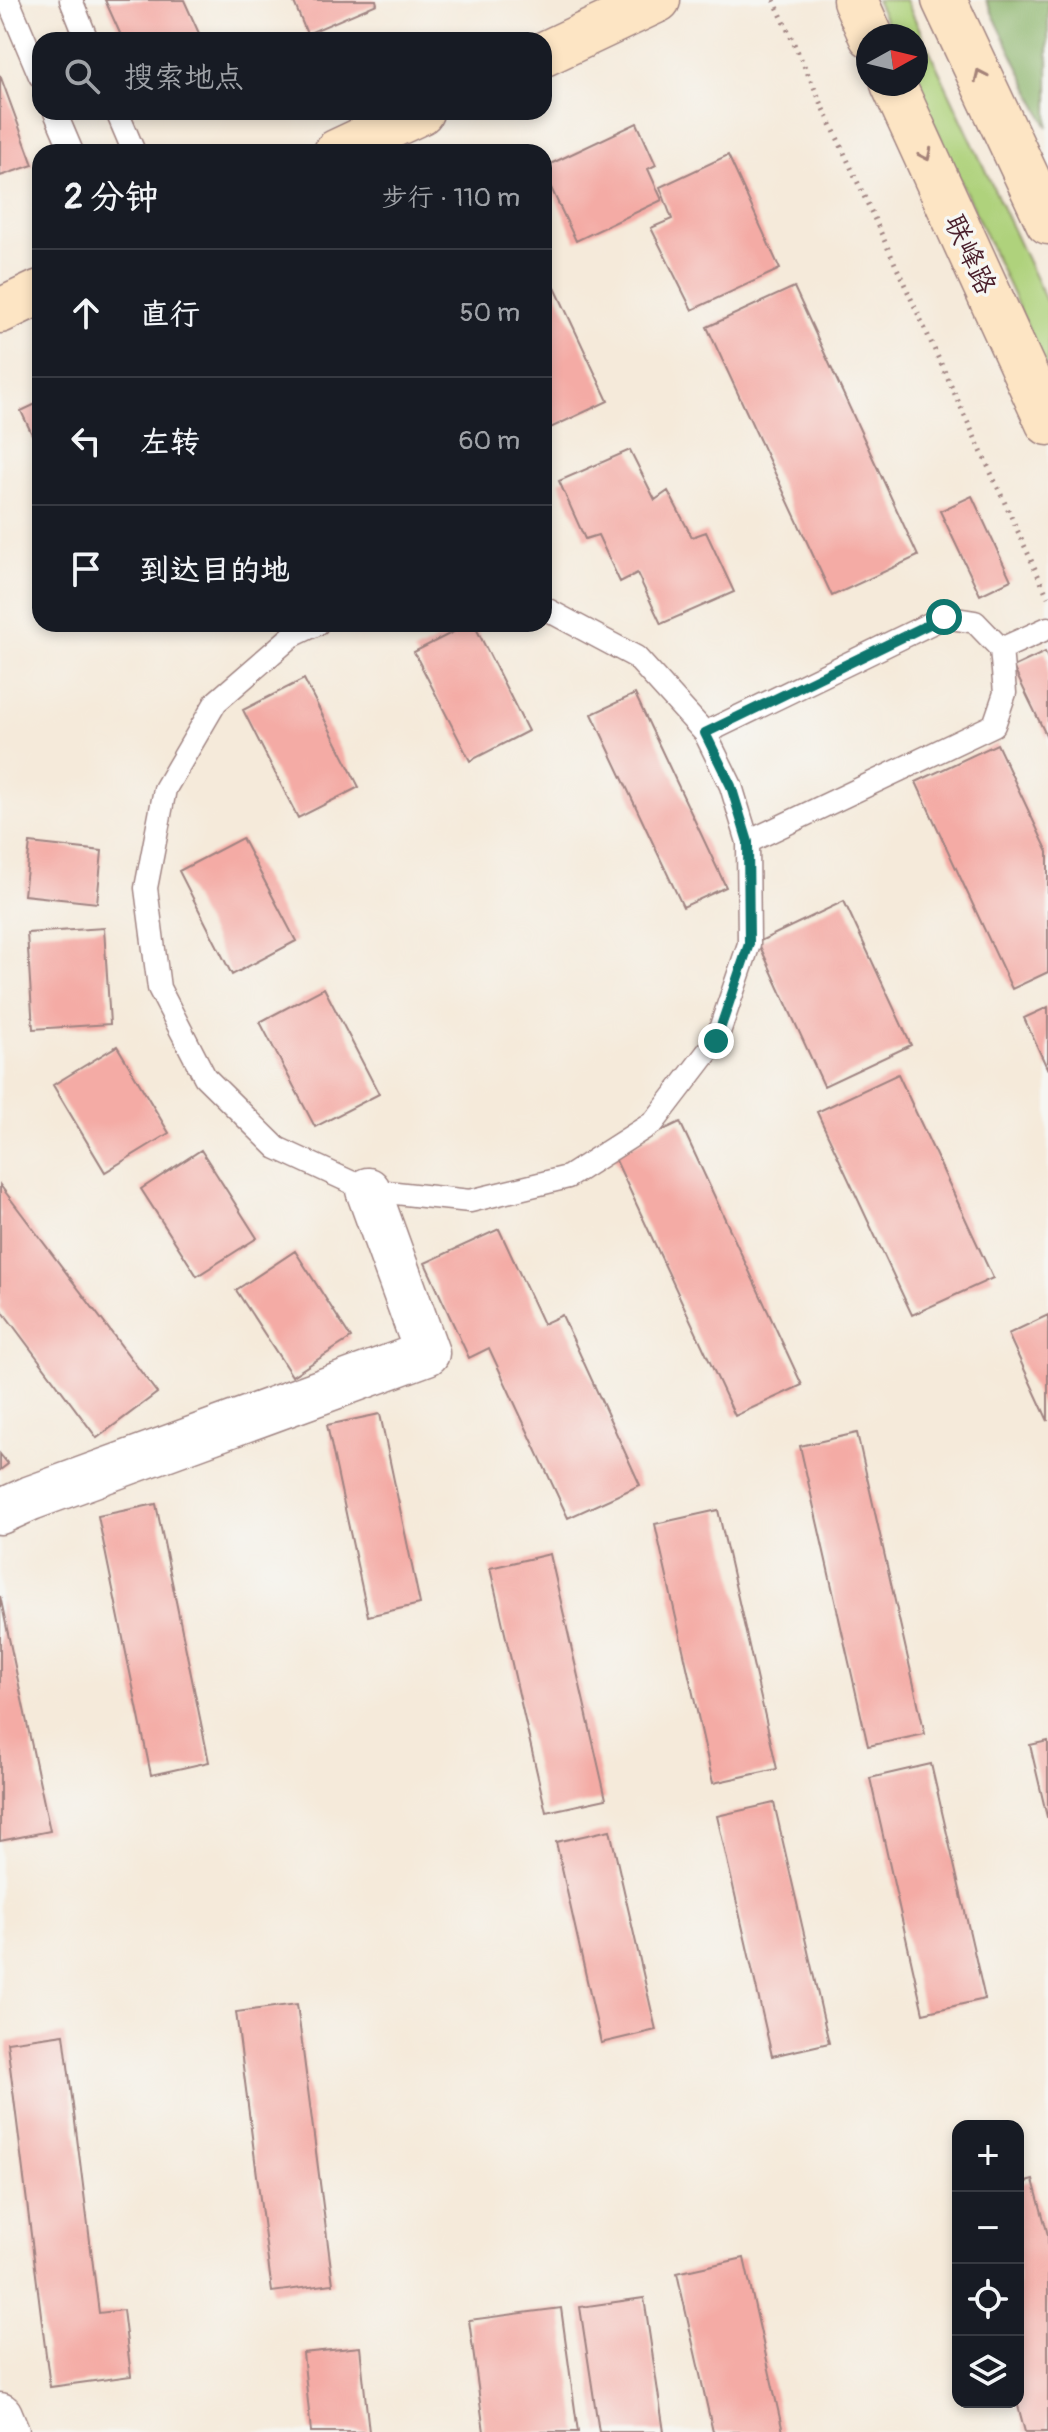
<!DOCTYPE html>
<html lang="zh">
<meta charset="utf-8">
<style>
:root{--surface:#171b24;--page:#242831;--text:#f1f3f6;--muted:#9ea1a6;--line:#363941}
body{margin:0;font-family:Pangolin,"LXGW WenKai TC",sans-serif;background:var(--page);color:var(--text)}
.controls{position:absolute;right:24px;bottom:24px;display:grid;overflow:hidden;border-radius:16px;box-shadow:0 4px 12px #0003}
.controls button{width:72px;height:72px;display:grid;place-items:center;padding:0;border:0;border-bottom:2px solid var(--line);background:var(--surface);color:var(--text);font:40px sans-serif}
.compass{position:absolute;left:856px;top:24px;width:72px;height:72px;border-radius:50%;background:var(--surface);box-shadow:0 4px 12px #0003;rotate:82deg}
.stop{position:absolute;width:24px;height:24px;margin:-18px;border:6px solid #0f766e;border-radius:50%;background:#fff}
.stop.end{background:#0f766e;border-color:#fff;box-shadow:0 2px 8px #0008}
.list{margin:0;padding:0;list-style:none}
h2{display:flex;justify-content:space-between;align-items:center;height:104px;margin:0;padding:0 32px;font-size:34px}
h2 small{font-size:26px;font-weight:400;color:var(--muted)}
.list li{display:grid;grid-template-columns:52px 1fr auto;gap:24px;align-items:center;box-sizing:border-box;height:128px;padding:0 32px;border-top:2px solid var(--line)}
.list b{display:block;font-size:30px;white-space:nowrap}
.list em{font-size:26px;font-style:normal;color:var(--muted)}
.icon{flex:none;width:44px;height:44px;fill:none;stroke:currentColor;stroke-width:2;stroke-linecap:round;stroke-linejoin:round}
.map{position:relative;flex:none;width:1048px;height:2432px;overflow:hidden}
.search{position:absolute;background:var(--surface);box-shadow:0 4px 12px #0003;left:32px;top:32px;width:520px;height:88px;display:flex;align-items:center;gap:20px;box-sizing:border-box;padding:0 28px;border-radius:24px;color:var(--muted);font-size:30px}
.panel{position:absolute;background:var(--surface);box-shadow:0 4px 12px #0003;left:32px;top:144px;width:520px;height:488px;border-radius:24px}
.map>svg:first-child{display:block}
.green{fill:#afd27b;stroke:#7c7853;stroke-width:2}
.forest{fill:#8bb46b;stroke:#6a6a4b;stroke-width:2}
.building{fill:#f4aba5}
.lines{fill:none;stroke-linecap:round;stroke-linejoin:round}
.service-casing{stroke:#a08482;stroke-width:25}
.minor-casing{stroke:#a08482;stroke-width:47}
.tertiary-casing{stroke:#a08482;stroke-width:47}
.secondary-casing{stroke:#a08482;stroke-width:47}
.path{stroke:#a08482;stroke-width:5;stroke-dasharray:2 6;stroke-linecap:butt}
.service{stroke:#fff;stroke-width:22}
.minor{stroke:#fff;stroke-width:44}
.tertiary{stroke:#fff;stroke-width:44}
.secondary{stroke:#fde5c4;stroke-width:44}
.oneway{stroke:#a48278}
.route{stroke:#0f766e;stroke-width:10}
.labels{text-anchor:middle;stroke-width:7;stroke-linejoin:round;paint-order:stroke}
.street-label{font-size:28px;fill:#4a1f2b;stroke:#f6f6f2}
</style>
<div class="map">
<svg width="1048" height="2432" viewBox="0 0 1048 2432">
<rect width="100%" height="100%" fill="#f6f6f2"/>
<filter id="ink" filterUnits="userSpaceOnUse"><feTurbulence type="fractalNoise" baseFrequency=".0125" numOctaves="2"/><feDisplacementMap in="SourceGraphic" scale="16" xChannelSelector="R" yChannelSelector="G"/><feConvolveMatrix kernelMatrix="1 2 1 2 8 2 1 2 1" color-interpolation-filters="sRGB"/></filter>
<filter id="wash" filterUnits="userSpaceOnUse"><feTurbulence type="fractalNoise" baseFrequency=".006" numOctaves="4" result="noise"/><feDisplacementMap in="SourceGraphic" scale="32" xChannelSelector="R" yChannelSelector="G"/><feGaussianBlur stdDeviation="1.8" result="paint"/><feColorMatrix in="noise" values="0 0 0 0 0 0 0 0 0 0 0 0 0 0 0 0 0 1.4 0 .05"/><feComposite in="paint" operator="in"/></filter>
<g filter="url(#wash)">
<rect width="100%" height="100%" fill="#f5eada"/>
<path class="green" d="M876 0H906L1048 305V371L916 84V36H893Z"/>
<path class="forest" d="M986 0H1048V128Z"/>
<g id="blocks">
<path class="building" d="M105 0H184L202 40H123Z
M293 0H376L377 4 307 34Z
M0 75 33 165 0 176Z
M637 123 656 165 648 169 662 200 576 241 544 173V167Z
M728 155 780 269 692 310 651 228 672 219 660 187Z
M551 279 608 401 544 431V282Z
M794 287 918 556 832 596 707 327Z
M40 402V451L21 411Z
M630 450 655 500 668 491 692 537 706 532 734 592 661 624 637 573 620 582 598 535 585 539 559 481Z
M972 496 1011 580 980 595 940 511Z
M469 624H474L528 731 470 761 414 652Z
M1045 652 1048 659V739L1013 667Z
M304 679 359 787 298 818 243 710Z
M635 694 726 887 683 907 592 714Z
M997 744 1048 852V972L1012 989 916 782Z
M242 838 296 941 232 975 179 871Z
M30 843 102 851 97 903 24 895Z
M844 901 911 1045 824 1086 758 942Z
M104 928 110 1024 33 1029 27 933Z
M324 988 379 1094 315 1127 260 1022Z
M1048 1007V1070L1024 1018Z
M117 1046 169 1133 105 1172 53 1085Z
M898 1074 993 1278 912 1315 817 1112Z
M680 1122 802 1385 735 1416 613 1154Z
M201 1150 257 1238 197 1276 141 1189Z
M0 1185 157 1393 97 1438 0 1308Z
M499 1229 543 1324 562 1315 640 1485 568 1518 489 1348 469 1358 425 1263Z
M295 1251 351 1338 292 1376 236 1290Z
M1048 1315V1421L1008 1334Z
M380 1414 420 1604 368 1616 327 1425Z
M857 1433 925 1734 868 1746 800 1446Z
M0 1454 8 1464 0 1470Z
M156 1504 209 1762 151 1775 98 1516Z
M718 1510 777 1769 713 1783 655 1524Z
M550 1554 606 1799 546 1812 490 1568Z
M0 1596 50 1831 0 1841Z
M1048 1741V1817H1047L1030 1745Z
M931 1764 985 1999 923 2013 870 1778Z
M774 1803 829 2043 772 2056 717 1816Z
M610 1830 656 2030 601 2043 556 1842Z
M297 2004 333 2284 272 2292 236 2012Z
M64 2034 99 2313 123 2310 131 2376 50 2387 7 2042Z
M1033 2180 1048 2235V2432H1025L1017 2402 1018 2184Z
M744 2258 783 2432H713L677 2273Z
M644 2298 664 2432H599L580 2307Z
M561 2308 578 2432H484L469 2320Z
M360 2347 369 2432H311L303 2353Z"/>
</g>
</g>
<g filter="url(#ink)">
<use href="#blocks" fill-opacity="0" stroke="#a08482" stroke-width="2"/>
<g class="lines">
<defs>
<path id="service" d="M8 0 40 76
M71 0 87 40
M55 112 72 152
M117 112 134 152
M317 624 292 636 216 702 165 789 146 888 159 988 205 1077 277 1148 368 1190 470 1201 568 1177 654 1122 716 1041 749 944 748 842 731 786 705 733 636 657 544 608
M1001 649 1048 628
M705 733 944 617 975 622 1001 649 1005 693 994 725 748 842"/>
<path id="minor" d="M0 1512 31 1498 427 1353 368 1190"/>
<path id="tertiary" d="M0 2415 7 2432"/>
<path id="secondary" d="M855 0 871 36
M944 0 1048 222
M544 54 658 0
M893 84 1048 423
M336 152 421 112
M0 311 40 292"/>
</defs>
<use href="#service" class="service-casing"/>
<use href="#minor" class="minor-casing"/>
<use href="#tertiary" class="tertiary-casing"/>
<use href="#secondary" class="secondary-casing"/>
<path class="path" d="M774 0 1048 597"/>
<use href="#service" class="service"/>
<use href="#minor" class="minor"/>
<use href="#tertiary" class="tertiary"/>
<use href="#secondary" class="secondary"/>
</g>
<defs><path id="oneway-chevron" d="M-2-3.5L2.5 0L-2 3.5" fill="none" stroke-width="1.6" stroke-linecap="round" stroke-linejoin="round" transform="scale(2)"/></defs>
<g class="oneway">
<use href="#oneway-chevron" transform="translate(980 75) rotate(-115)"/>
<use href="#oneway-chevron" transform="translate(926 155) rotate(65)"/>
</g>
</g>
<g class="lines" filter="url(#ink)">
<path class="route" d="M716 1041 749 944 748 842 731 786 705 733 944 617"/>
</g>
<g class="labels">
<g class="street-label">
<text transform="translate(971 254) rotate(65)" y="10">联峰路</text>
</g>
</g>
</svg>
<div class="controls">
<button>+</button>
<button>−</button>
<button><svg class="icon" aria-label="locate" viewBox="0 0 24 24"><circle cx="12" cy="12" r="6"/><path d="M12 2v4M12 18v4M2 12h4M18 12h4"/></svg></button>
<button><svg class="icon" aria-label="layers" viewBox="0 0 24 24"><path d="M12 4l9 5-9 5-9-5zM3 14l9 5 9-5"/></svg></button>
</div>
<svg class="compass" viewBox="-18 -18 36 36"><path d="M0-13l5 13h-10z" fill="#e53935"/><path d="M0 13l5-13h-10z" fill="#9ea1a6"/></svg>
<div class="stop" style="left:944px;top:617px"></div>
<div class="stop end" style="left:716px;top:1041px"></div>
<div class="search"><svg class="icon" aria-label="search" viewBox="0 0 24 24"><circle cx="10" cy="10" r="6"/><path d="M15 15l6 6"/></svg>搜索地点</div>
<section class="panel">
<h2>2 分钟<small>步行 · 110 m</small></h2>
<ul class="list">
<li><svg class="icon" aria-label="ahead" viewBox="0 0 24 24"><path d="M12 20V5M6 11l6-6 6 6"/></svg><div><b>直行</b></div><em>50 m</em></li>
<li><svg class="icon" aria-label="left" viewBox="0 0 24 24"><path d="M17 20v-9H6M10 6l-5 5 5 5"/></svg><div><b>左转</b></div><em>60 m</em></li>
<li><svg class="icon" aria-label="arrive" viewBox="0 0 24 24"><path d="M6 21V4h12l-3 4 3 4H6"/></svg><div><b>到达目的地</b></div></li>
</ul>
</section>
</div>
